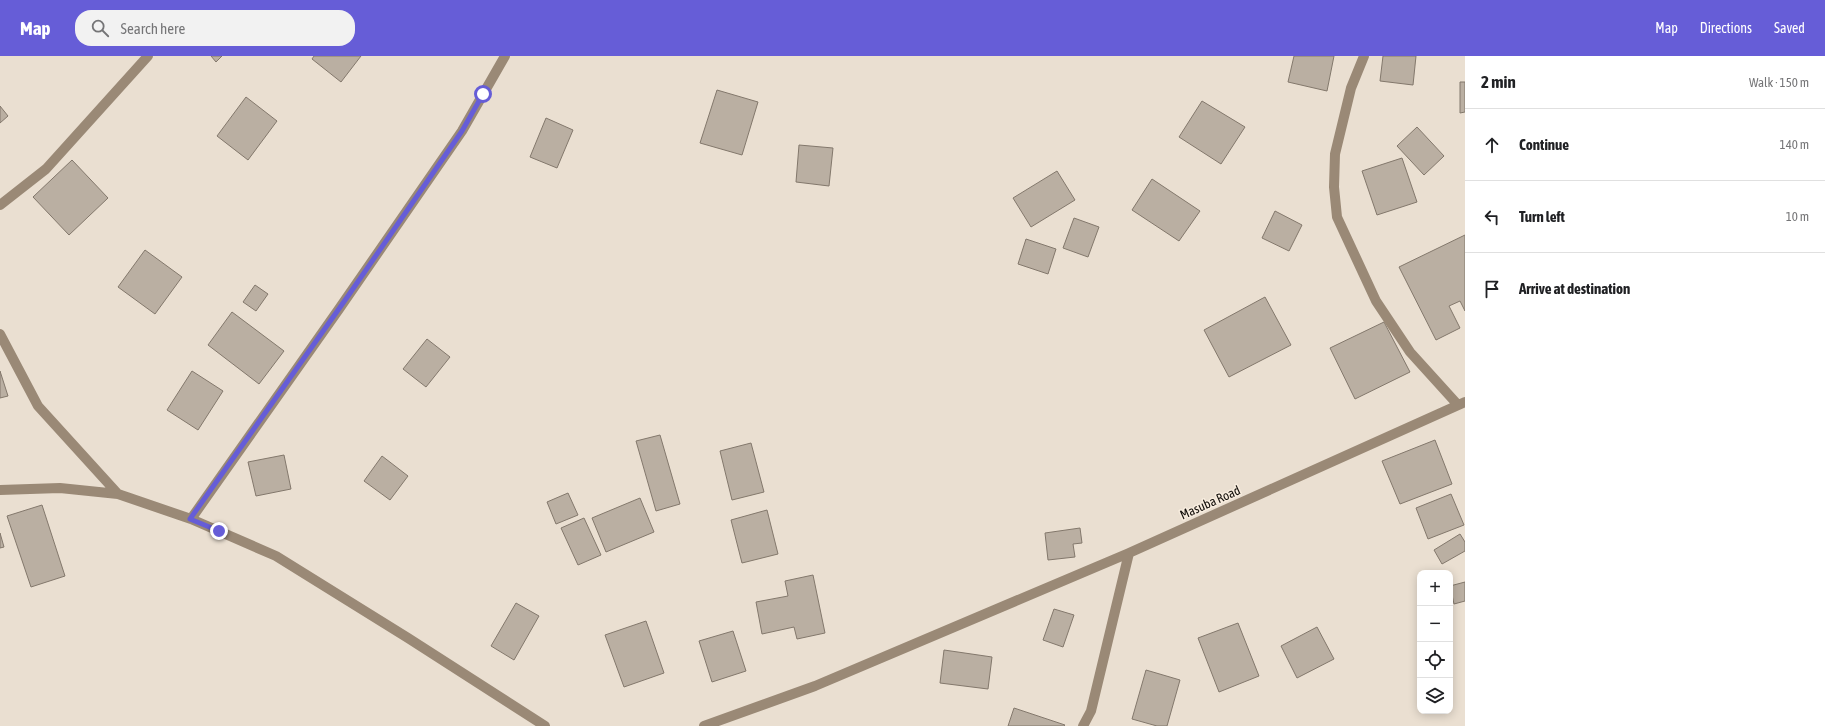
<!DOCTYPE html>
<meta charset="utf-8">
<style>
:root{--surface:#fff;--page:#f2f2f2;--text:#202124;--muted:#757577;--line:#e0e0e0;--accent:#665dd7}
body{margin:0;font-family:"Asap Condensed",sans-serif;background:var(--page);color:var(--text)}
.controls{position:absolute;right:12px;bottom:12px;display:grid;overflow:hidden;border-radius:8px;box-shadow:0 2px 10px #0003}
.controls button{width:36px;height:36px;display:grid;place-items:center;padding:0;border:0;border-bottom:1px solid var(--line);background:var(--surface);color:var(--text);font:20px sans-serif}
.stop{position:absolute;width:12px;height:12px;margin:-9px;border:3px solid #665dd7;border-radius:50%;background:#fff}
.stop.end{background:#665dd7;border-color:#fff;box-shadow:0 1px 4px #0008}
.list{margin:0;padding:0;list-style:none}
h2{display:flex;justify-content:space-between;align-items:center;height:52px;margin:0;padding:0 16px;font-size:17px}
h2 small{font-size:13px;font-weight:400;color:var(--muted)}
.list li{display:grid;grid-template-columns:26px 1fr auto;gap:12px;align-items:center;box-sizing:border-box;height:72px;padding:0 16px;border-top:1px solid var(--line)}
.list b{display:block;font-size:15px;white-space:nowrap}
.list em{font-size:13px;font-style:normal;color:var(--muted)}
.icon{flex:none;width:22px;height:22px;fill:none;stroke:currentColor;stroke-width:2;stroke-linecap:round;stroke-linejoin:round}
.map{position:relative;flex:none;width:1465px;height:670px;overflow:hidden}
header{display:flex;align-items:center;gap:24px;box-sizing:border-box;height:56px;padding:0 20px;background:var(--accent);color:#fff}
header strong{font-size:19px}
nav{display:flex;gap:22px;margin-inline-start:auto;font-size:14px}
.search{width:280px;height:36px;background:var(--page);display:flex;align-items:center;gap:10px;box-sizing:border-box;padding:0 14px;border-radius:16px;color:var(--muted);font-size:15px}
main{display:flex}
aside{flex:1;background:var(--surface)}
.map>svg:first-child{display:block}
.building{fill:#baafa2;stroke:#83786c}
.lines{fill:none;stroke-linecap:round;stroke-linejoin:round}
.minor{stroke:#9a8976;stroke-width:10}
.route{stroke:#665dd7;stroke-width:5}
.labels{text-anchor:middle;stroke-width:3;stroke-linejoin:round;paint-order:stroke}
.street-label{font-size:13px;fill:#100c08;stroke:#f7ecde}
</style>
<header>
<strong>Map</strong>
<div class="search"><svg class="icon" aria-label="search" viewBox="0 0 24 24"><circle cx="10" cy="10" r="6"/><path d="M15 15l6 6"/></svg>Search here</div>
<nav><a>Map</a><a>Directions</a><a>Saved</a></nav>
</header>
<main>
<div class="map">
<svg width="1465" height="670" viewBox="0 0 1465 670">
<rect width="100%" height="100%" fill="#eadfd1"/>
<path class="building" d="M211 0H222L216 6Z
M314 0H361L341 26 312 3Z
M1294 0H1334L1327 35 1288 26Z
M1383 0H1416L1413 29 1380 25Z
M1460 26H1465V56L1460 57Z
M717 34 758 46 742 99 700 87Z
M246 41 277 65 248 104 217 80Z
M1202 45 1245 71 1221 108 1179 81Z
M0 50 8 60 0 67Z
M546 62 573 74 557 112 530 101Z
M1417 71 1444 100 1424 119 1397 90Z
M799 89 833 92 829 130 796 126Z
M1402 102 1417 146 1377 159 1362 115Z
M72 104 108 142 69 179 33 141Z
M1057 115 1075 144 1031 171 1013 142Z
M1152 123 1200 155 1179 185 1132 154Z
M1275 155 1302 169 1289 195 1262 182Z
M1074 162 1099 171 1088 201 1063 192Z
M1465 179V255L1460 245 1449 250 1460 272 1436 284 1399 211Z
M1026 183 1056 193 1048 218 1018 208Z
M145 194 182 221 155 258 118 231Z
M255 229 268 238 256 255 243 246Z
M1265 241 1291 289 1229 321 1204 274Z
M232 256 284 295 259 328 208 289Z
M1384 266 1410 316 1355 343 1330 292Z
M427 283 450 301 426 331 403 313Z
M0 315 8 340 0 342Z
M192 315 223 335 198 374 167 354Z
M660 379 680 448 656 455 636 385Z
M1435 384 1452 428 1400 448 1382 405Z
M751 387 764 436 732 444 720 395Z
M284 399 291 433 256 440 248 406Z
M382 400 408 420 390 444 364 425Z
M568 437 578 459 556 468 547 446Z
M1451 438 1464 469 1428 483 1416 452Z
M640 442 654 476 606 496 592 462Z
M42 449 65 520 31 531 7 460Z
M767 454 778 498 742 507 731 464Z
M584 462 601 499 578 509 561 472Z
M1080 472 1082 487 1073 488 1075 501 1048 504 1045 477Z
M0 477 4 491 0 492Z
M1460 478 1465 486V495L1442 508 1434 494Z
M813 519 825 577 797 583 794 571 762 578 756 546 788 540 785 525Z
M1465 526V545L1454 548 1450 530Z
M516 547 539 560 514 604 491 590Z
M1054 553 1074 559 1063 591 1043 584Z
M646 565 664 617 624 631 605 579Z
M1238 567 1259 620 1219 636 1198 582Z
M1317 571 1334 603 1297 622 1281 590Z
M733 575 746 615 712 626 699 585Z
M944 594 992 601 988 633 940 627Z
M1146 614 1180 624 1167 670H1157L1132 663Z
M1014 652 1065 669 1064 670H1008Z"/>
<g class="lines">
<path class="minor" d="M1364 0 1351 32 1335 98 1334 131 1337 161 1376 245 1410 296 1458 349
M0 149 46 113 148 0
M0 278 38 350 118 438
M0 434 60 432 118 438 191 463 276 500 408 582 545 670
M191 463 339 253 462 75 505 0
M704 670 815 630 1129 497
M1083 670 1091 655 1129 497 1465 346"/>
</g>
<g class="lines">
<path class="route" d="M219 475 190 463 348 240 462 75 483 38"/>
</g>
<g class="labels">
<g class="street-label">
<text transform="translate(1210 446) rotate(-24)" y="5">Masuba Road</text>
</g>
</g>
</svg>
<div class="controls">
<button>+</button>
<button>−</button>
<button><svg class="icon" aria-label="locate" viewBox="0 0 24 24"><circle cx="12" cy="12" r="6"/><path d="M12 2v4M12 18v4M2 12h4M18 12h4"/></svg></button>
<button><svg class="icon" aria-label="layers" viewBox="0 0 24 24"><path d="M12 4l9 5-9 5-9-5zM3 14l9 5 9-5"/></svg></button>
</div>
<div class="stop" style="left:483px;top:38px"></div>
<div class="stop end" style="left:219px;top:475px"></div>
</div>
<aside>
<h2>2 min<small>Walk · 150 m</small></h2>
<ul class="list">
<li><svg class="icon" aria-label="ahead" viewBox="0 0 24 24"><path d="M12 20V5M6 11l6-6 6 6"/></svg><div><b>Continue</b></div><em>140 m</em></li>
<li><svg class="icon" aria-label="left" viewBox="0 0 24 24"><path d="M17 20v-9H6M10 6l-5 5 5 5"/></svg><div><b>Turn left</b></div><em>10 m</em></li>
<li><svg class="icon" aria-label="arrive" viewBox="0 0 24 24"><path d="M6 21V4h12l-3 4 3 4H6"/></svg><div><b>Arrive at destination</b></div></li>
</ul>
</aside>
</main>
